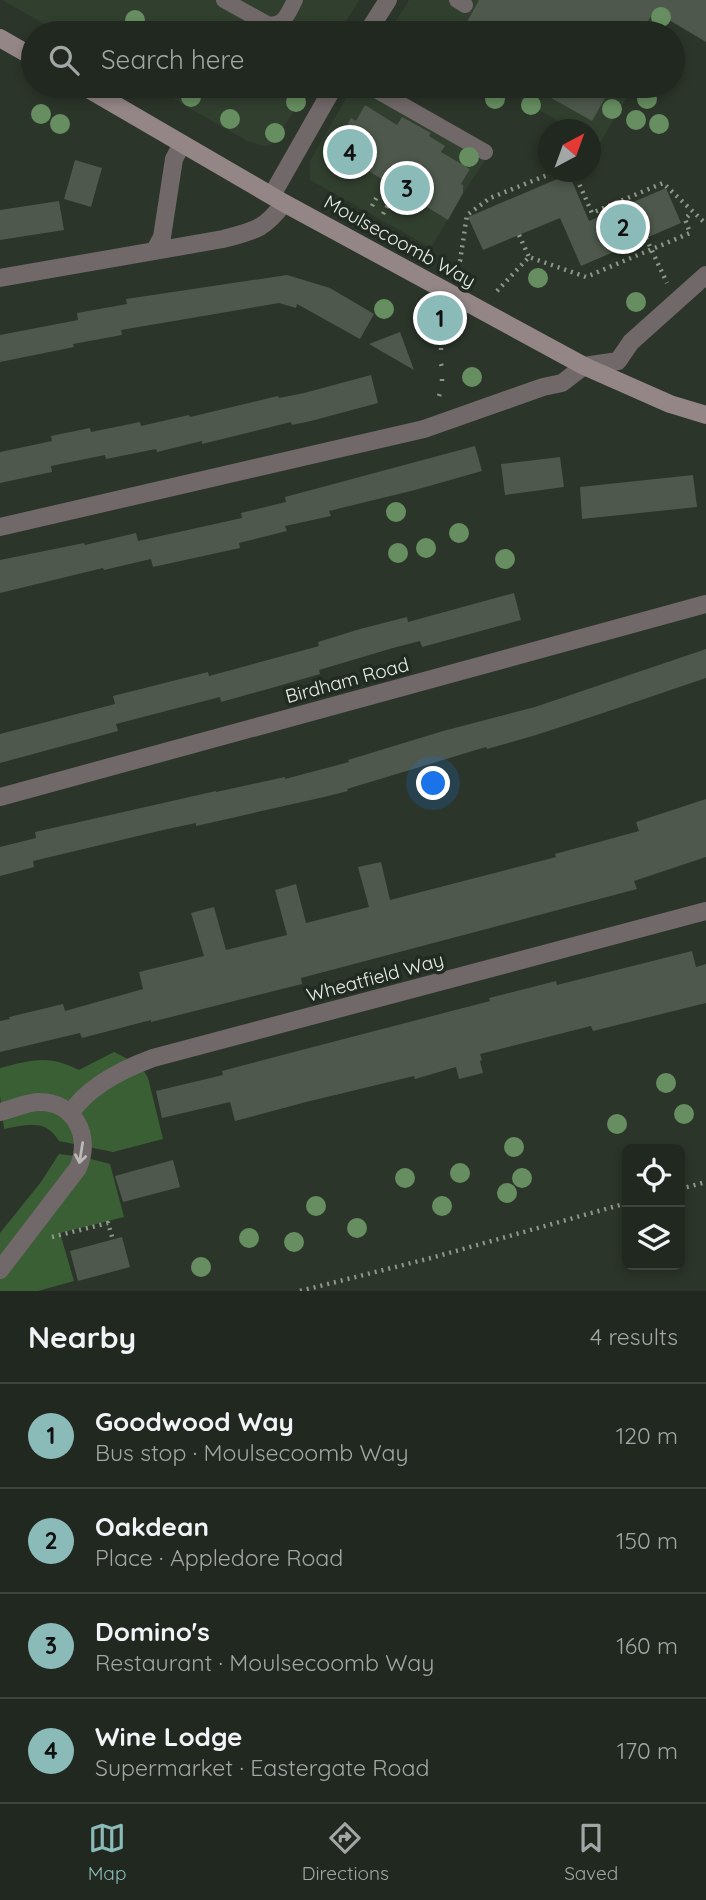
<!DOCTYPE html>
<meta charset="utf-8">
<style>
:root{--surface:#212820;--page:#293029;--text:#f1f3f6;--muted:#a2a6a5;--line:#3e443e;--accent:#8bbbb9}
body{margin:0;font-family:Quicksand,sans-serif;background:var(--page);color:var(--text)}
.controls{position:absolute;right:21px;bottom:21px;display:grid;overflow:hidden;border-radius:10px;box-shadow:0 4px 10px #0003}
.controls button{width:63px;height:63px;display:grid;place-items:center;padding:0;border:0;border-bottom:2px solid var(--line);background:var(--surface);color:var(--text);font:35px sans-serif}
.compass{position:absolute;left:538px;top:119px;width:63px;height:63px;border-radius:50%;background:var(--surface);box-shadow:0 4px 10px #0003;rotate:41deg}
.you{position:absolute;left:434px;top:784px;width:24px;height:24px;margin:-18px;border:5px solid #fff;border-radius:50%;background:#1a73e8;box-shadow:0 0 0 10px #1a73e833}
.badge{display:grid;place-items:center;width:46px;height:46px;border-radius:50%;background:var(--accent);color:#111;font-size:23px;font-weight:700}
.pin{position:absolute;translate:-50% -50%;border:4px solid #fff;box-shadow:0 2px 7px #0006}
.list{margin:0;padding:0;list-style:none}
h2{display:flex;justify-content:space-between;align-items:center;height:91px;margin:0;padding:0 28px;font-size:30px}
h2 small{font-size:23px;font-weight:400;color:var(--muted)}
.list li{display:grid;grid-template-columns:46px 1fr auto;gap:21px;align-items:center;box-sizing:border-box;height:105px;padding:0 28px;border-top:2px solid var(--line)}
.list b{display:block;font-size:26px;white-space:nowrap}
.list p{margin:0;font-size:23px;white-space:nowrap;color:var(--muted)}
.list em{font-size:23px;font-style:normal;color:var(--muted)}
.icon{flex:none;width:38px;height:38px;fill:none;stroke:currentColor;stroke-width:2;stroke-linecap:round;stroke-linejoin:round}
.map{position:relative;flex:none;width:706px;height:1291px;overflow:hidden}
.search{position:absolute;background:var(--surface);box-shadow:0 4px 10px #0003;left:21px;right:21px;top:21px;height:77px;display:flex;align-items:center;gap:18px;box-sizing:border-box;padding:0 24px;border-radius:38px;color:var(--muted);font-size:26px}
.sheet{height:511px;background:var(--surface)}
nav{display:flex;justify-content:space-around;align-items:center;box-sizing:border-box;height:98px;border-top:2px solid var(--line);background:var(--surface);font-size:19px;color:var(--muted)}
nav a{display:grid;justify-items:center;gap:4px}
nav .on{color:var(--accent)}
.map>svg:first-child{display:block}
.built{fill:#313f2f}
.green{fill:#3a5f35}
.building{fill:#4e584c}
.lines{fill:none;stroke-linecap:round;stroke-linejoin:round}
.path{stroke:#8f978d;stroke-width:4.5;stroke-dasharray:2 5;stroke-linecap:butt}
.lane{stroke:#716869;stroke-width:16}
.street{stroke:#716869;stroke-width:18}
.secondary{stroke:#948687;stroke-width:18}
.tree{fill:#668e60}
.oneway{stroke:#b9bab5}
.labels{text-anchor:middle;stroke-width:7;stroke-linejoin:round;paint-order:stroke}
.street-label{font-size:19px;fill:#e9f0e8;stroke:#222b21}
</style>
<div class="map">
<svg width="706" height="1291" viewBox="0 0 706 1291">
<rect width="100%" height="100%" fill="#2c352a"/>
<path class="built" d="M2 0H359L339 33H60Z
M409 0H682L663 33H406L393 26Z
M151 86H309L276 140 271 145 263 146 247 141Z
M497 86H633L599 145 591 140 590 130 572 129Z
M359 88 485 161 467 187 431 248 310 180V161L348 95Z"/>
<path class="green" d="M114 1052 141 1066 148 1078 163 1139 113 1152 59 1141C45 1118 26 1125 4 1129L0 1095V1068C31 1060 48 1054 79 1070Z
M59 1154 83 1157 110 1164 124 1217 60 1233 74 1281 38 1291H0V1233L41 1182Z"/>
<path class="building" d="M479 0H706V42L654 11 641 33H461Z
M530 86H612L592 121Z
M365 105 397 125 402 117 431 133 429 136 445 146 441 152 470 169 461 184 463 185V193L448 220 333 149 351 118 356 121Z
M75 160 102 168 91 207 64 199Z
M569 174 589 221 666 188 681 223 581 266 560 218 483 250 468 217Z
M59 201 64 230 0 240V210Z
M287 275 330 288 374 314 360 339 297 304 296 308 279 303 121 330 122 335 73 344 74 347 0 362V335L78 320 77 313 127 304 126 299Z
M400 332 414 370 369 344Z
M371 375 378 403 311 421 292 425 291 422 202 444V441L157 452 156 449 106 459 105 455 51 466 52 472 0 483V452L52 441 51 436 90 428 91 432 140 422 141 426 189 415 190 417 278 396 279 398 304 393Z
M475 446 482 471 415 490 329 511 331 516 285 526 287 531 239 543 240 548 153 567 151 559 104 570 103 568 0 593V560L84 543 85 545 136 533 138 541 242 518 241 513 286 502 285 497Z
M560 457 564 487 505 495 501 464Z
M693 475 697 507 582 519 580 487Z
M514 593 521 620 422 647 420 641 393 648 319 670 320 674 268 689 221 702 220 697 116 724 118 731 0 763V734L115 704 113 696 208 672 209 676 319 646 318 642 360 629 407 617 408 622Z
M706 649V678L603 713 536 735 487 749 486 747 347 789 348 791 324 797 196 826V823L163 830 71 852 33 861 34 867 0 876V847L36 838 35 832 216 791V792L285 777V779L349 762 348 760 443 731 535 707Z
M706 799V857L634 881 637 889 301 978 302 984 151 1022V1020L82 1038 80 1033 0 1052V1021L10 1019 9 1017 63 1004 65 1011 143 989 139 972 204 956 191 913 214 907 226 950 287 935 275 890 296 884 306 923 369 907 358 867 381 862 390 900 556 857 555 854 639 831 636 822Z
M692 951 696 967 706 964V1003L593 1031 591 1026 480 1054 482 1060 480 1061 483 1073 459 1079 456 1067 415 1079 414 1076 306 1102 235 1121 230 1102 162 1118 156 1091 223 1075 222 1071 290 1053 490 1001 489 998 556 981 557 985Z
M173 1160 180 1187 123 1202 115 1176Z
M122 1237 130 1267 78 1281 70 1251Z"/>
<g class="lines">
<path class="path" d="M574 172 592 213 663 183 706 224
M372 206 378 195
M383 214 388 205
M519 235 529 257
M646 238 667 283
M456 267 460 261 467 215 490 198 555 172
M497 291 529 257 586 277 690 233 685 219 692 212
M440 341V338
M441 348V354
M441 364 442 367
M442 379V383
M439 396 440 393
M680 1189 706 1182
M52 1237 108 1223 113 1240
M300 1291 431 1258 627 1203"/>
<path class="lane" d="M224 0 267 24C284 28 288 13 295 0
M457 0 465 5
M369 86 485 152"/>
<path class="street" d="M367 33 388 0
M272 195 334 86
M155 250 162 237 174 159 182 144
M0 278 223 239C254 231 264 230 284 203
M0 527 424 429 543 387 562 383 584 366 618 361 631 342 706 275
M0 797 706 604
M0 1112C13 1109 24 1103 38 1102 75 1101 92 1137 78 1168L0 1270
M70 1114C88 1086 123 1069 153 1058L706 911"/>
<path class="secondary" d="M0 38 33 57
M83 86 284 203 584 366 670 404 706 415"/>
</g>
<g class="tree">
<circle cx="661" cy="17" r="10"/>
<circle cx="135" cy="20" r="10"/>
<circle cx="191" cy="97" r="10"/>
<circle cx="495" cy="99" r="10"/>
<circle cx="647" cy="99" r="10"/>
<circle cx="296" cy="102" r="10"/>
<circle cx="531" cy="105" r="10"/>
<circle cx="612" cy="109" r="10"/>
<circle cx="41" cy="114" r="10"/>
<circle cx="230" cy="119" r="10"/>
<circle cx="636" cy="120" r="10"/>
<circle cx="60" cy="124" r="10"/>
<circle cx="659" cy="124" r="10"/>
<circle cx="275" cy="133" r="10"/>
<circle cx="469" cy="157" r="10"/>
<circle cx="538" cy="278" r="10"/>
<circle cx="636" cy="302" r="10"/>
<circle cx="384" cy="309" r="10"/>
<circle cx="472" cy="377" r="10"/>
<circle cx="396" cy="512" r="10"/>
<circle cx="459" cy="533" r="10"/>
<circle cx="426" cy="548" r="10"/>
<circle cx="398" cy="553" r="10"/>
<circle cx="505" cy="559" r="10"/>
<circle cx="666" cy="1083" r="10"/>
<circle cx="684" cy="1114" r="10"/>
<circle cx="617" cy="1124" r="10"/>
<circle cx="514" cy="1147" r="10"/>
<circle cx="460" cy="1173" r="10"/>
<circle cx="405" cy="1178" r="10"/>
<circle cx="522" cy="1178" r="10"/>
<circle cx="507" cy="1193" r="10"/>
<circle cx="316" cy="1206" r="10"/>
<circle cx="442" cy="1206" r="10"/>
<circle cx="357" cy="1228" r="10"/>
<circle cx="249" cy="1238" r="10"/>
<circle cx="294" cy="1242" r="10"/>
<circle cx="201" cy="1267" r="10"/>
</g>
<defs><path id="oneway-shaft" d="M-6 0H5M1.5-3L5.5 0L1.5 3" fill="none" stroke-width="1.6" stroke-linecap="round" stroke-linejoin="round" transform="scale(1.75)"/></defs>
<use class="oneway" href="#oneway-shaft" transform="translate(81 1153) rotate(99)"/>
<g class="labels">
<g class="street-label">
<text transform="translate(400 241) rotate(29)" y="7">Moulsecoomb Way</text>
<text transform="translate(347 680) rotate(-15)" y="7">Birdham Road</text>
<text transform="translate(375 977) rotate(-15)" y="7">Wheatfield Way</text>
</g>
</g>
</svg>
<div class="controls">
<button><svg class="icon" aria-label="locate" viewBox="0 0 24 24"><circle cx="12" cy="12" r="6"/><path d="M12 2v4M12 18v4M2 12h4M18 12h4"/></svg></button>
<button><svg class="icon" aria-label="layers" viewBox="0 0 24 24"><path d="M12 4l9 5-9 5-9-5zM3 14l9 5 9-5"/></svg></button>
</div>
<svg class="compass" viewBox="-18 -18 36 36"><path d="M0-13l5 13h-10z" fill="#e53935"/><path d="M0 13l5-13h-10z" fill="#a2a6a5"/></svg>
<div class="you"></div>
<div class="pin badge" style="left:440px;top:318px">1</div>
<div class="pin badge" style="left:623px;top:227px">2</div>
<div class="pin badge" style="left:407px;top:188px">3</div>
<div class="pin badge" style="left:350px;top:152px">4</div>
<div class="search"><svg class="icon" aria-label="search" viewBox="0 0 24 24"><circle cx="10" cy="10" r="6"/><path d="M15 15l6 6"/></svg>Search here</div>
</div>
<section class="sheet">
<h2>Nearby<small>4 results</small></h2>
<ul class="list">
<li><span class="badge">1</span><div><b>Goodwood Way</b><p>Bus stop · Moulsecoomb Way</p></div><em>120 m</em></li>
<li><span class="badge">2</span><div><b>Oakdean</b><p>Place · Appledore Road</p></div><em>150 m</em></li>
<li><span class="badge">3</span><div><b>Domino's</b><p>Restaurant · Moulsecoomb Way</p></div><em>160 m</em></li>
<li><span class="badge">4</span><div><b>Wine Lodge</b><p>Supermarket · Eastergate Road</p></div><em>170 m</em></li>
</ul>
</section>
<nav>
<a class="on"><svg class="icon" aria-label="map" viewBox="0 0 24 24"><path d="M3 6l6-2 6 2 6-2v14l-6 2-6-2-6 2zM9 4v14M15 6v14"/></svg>Map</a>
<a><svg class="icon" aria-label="directions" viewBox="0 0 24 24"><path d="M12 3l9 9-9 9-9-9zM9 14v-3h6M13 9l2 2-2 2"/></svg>Directions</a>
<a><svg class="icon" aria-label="saved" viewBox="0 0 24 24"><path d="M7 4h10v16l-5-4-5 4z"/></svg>Saved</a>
</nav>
